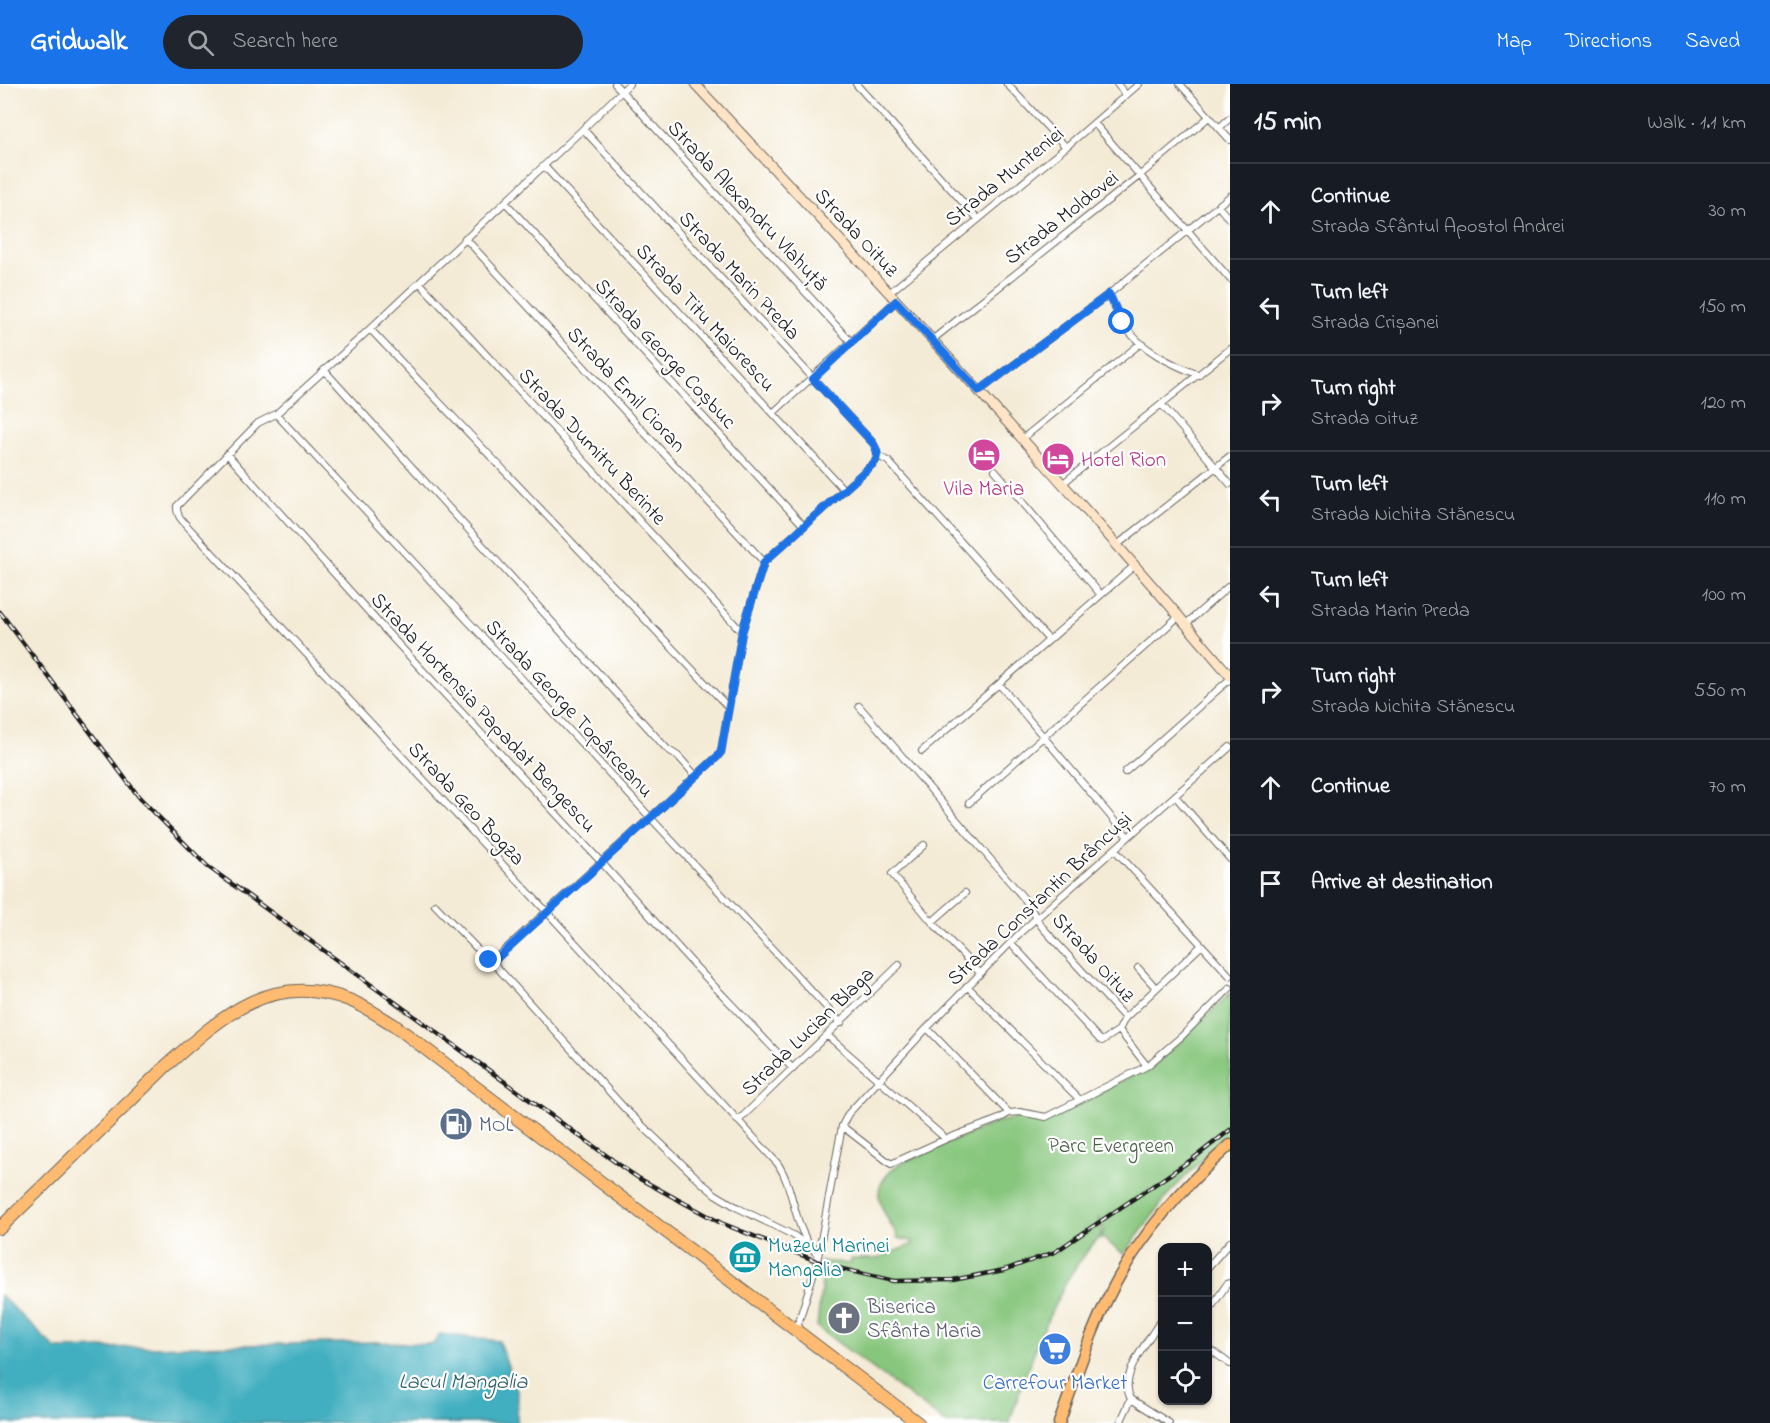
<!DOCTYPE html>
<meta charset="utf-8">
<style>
:root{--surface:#171b24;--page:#20242c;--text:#f1f3f6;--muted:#9ea1a6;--line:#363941;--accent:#1a73e8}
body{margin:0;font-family:"Indie Flower",sans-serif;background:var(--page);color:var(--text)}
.controls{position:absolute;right:18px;bottom:18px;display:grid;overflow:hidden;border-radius:12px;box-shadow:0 2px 4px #0004}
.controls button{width:54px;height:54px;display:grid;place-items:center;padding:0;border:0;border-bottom:2px solid var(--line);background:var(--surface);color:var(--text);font:30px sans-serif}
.stop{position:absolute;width:18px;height:18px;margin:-14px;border:4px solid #1a73e8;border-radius:50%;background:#fff}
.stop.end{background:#1a73e8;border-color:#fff;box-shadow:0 2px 6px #0008}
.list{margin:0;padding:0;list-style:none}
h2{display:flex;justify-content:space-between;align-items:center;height:78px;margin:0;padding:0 24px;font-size:26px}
h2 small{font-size:20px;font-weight:400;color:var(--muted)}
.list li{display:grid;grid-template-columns:39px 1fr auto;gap:18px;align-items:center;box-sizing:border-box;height:96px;padding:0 24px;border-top:2px solid var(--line)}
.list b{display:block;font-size:22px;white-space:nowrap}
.list p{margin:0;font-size:20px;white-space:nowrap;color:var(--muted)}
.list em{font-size:20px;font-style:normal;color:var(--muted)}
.icon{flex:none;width:33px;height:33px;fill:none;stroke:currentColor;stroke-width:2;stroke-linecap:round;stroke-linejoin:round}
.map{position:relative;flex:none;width:1230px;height:1339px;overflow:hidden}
header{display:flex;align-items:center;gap:36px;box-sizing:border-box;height:84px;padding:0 30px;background:var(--accent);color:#fff}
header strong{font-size:28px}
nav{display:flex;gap:33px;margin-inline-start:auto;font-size:21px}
.search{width:420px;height:54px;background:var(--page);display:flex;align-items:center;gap:15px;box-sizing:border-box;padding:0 21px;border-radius:33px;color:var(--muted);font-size:22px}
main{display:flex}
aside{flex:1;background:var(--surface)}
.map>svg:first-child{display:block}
.green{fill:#87c67d;stroke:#52714c;stroke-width:1.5}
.water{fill:#42afc0;stroke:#2f666e;stroke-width:1.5}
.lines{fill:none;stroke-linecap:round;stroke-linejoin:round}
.street-casing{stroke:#68645d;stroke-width:8}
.secondary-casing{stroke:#68645d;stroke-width:11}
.primary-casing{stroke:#68645d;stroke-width:13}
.highway-casing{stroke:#68645d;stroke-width:14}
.street{stroke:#fff;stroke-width:6}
.secondary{stroke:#ffe4c6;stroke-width:9}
.primary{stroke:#febb71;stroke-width:10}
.highway{stroke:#febb71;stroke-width:12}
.rail-casing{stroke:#1c1c1c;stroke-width:4.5}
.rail{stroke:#fff;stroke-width:2;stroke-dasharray:7;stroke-linecap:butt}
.route{stroke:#1a73e8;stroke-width:8}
.labels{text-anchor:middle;stroke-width:4.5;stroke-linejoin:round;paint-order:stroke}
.street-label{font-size:21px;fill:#1c1c1c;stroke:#fff}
.hotel-label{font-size:21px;fill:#b23c85;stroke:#fff;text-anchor:start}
.service-label{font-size:21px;fill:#4e5e75;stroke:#fff;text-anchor:start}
.park-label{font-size:21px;fill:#476043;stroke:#fff}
.culture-label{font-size:21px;fill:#0d838f;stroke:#fff;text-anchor:start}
.worship-label{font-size:21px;fill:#5b616d;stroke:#fff;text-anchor:start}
.shop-label{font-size:21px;fill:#366cbe;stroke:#fff}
.water-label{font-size:22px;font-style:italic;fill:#2d5e66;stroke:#fff}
</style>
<header>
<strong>Gridwalk</strong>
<div class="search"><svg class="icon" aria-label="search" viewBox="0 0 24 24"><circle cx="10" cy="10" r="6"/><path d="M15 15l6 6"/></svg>Search here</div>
<nav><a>Map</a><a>Directions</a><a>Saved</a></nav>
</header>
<main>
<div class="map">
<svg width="1230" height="1339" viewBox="0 0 1230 1339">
<rect width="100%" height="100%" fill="#fff"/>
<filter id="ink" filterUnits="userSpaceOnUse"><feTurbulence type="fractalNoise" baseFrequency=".0167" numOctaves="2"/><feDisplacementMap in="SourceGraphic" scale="12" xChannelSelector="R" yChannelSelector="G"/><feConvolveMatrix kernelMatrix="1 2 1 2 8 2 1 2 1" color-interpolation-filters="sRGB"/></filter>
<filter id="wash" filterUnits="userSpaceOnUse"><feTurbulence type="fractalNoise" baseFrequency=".008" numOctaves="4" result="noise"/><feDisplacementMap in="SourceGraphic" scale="24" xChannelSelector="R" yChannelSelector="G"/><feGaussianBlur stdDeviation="1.35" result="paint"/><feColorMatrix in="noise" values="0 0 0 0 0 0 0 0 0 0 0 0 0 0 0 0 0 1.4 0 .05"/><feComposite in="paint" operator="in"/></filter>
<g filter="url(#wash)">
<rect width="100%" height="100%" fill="#f4ebd6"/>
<path class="green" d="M1230 909V1052L1201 1077 1171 1107 1124 1170 1102 1154 1104 1146 1099 1134H1098C1100 1142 1103 1147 1100 1155L1098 1154C1088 1166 1078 1178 1070 1192 1043 1238 1026 1289 1009 1339H946L817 1243 823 1188 819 1187 821 1177 851 1180V1175H876L913 1160 912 1157 898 1154C897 1148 894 1146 891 1141 875 1114 872 1101 899 1080L997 1038 1023 1033 1037 1036H1047L1088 1016 1114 1001 1157 979Z"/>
<path class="water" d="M0 1211 56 1265 377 1258 433 1260 440 1250 499 1257 518 1310 517 1339H0Z"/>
</g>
<g filter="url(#ink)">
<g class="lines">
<defs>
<path id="street" d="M615 0 851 258
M629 0 583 45 358 256 276 330 258 339 177 422C176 432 183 437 189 444L547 828 778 1080C796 1108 793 1146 817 1170
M856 0 978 135
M1007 0 1066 63
M1117 0 1126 11
M1180 0 1230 56
M1094 39 1230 195
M1219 44 1230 34
M583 45 873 359C877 366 879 370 875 378L764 478 742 548 723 656 721 668 717 673 499 871 494 877 496 882 626 1026 701 1098 715 1110 738 1124 793 1151 808 1162
M544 82 844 406
M505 118 804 442
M1218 122 1230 136
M465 154 764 478
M420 199 742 548
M889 209 1066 63 1139 0
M1109 210C1114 220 1117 232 1124 241 1141 266 1171 280 1199 291
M370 245 728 623
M932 256 1139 92 1209 33
M324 286 667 665 678 672 696 692
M979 307 1109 210 1230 112
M1162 321 1230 400
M773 329 896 217
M276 330 841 939
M1022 355 1141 259
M227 370 385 546 602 779 695 882 793 985
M878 372 888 377 1049 556
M995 386 1101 511
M1062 400 1230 265
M1117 461 1230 372
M1186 540 1230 501
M999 600 1128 753
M859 622 1027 818C1033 827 1036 836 1043 844L1125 934
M922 667 1134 482
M1125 688 1230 595
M1175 712 1230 775
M969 719 1179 532
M924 761 892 790 932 838 980 889
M1115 766 1230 892
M435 821 488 876 494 877
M932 838 965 809
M1011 859 1100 956 1102 957 1119 946
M1138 884 1156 904
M967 902 1080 1016
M927 944 1009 1029 1020 1028 1046 1033 1147 982 1182 952 1230 904
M1119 946 1125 934 1202 861
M1119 946 1147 982
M828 952 946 1055
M738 1037 899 881
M842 1042 891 1080 946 1055 999 1035 1009 1029
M1208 1183 1230 1158
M1208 1228 1227 1200 1230 1199
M796 1247 817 1178 842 1042 848 1030 927 944 1022 847 1230 663
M1208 1264 1230 1280
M1131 1315 1169 1339
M1120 1339 1131 1315C1118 1293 1146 1260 1157 1242L1162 1236"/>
<path id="secondary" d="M695 0C876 194 1058 389 1230 592"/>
<path id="primary" d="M1059 1339C1076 1293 1091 1245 1114 1202 1143 1147 1184 1102 1230 1061"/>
<path id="highway" d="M0 1144 166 982C221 933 271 886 349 916 365 922 379 932 394 941L918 1339"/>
</defs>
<use href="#street" class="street-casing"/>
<use href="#secondary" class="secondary-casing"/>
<use href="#primary" class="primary-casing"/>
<use href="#highway" class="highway-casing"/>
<use href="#street" class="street"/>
<use href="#secondary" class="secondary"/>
<use href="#primary" class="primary"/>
<use href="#highway" class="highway"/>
<defs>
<path id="rail" d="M0 528 139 713 207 782 625 1085 640 1095 721 1139 829 1182 894 1197 953 1196 1004 1186 1055 1168 1194 1074 1230 1046"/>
</defs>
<use href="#rail" class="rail-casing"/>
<use href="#rail" class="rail"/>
</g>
</g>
<g class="lines" filter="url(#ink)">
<path class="route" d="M489 876 494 877 717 673 721 668 723 656 742 548 764 478 875 378C879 370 877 366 873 359L813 295 896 217 979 307 1109 210 1122 238"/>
</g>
<defs>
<symbol id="hotel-disc" viewBox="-11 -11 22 22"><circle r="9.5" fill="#d1479c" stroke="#fff"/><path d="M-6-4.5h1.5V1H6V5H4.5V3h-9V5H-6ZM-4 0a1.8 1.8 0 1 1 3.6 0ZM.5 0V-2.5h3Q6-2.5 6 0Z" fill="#fff"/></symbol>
<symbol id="fuel-disc" viewBox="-11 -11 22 22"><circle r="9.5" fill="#5c6f8a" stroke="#fff"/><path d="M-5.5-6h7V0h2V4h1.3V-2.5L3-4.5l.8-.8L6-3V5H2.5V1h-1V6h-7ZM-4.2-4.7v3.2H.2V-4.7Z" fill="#fff"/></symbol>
<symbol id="museum-disc" viewBox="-11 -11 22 22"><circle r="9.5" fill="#0f9aa8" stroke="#fff"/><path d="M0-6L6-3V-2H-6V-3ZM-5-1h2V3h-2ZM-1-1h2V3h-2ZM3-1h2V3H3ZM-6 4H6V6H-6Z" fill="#fff"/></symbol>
<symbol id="church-disc" viewBox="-11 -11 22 22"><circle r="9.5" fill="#6b7280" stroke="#fff"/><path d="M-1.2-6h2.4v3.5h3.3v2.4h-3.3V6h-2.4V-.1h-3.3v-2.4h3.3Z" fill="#fff"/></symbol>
<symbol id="supermarket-disc" viewBox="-11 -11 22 22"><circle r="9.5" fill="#3f7fe0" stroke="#fff"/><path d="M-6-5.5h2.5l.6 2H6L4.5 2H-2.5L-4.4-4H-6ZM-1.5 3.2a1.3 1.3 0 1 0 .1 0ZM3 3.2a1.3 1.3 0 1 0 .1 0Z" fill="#fff"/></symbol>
</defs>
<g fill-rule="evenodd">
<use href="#hotel-disc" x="965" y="352" width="38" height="38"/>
<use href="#hotel-disc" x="1039" y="356" width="38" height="38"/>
<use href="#fuel-disc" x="437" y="1021" width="38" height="38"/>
<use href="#museum-disc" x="726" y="1154" width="38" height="38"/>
<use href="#church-disc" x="825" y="1215" width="38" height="38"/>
<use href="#supermarket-disc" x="1036" y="1246" width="38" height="38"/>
</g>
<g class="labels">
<g class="street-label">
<text transform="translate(1004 92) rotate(-39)" y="7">Strada Munteniei</text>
<text transform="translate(748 121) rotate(47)" y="7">Strada Alexandru Vlahuță</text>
<text transform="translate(1061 133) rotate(-38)" y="7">Strada Moldovei</text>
<text transform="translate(857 148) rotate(47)" y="7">Strada Oituz</text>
<text transform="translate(740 191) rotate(47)" y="7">Strada Marin Preda</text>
<text transform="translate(706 233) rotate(47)" y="7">Strada Titu Maiorescu</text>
<text transform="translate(666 269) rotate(47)" y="7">Strada George Coșbuc</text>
<text transform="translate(627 305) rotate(47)" y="7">Strada Emil Cioran</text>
<text transform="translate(593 362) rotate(47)" y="7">Strada Dumitru Berinte</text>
<text transform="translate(570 624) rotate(47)" y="7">Strada George Topârceanu</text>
<text transform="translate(484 628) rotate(47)" y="7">Strada Hortensia Papadat Bengescu</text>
<text transform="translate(467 719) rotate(47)" y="7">Strada Geo Bogza</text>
<text transform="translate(1039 814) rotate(-43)" y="7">Strada Constantin Brâncuși</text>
<text transform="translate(1094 873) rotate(48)" y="7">Strada Oituz</text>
<text transform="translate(807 947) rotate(-44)" y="7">Strada Lucian Blaga</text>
</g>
<g class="hotel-label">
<text x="1081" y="382">Hotel Rion</text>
<text x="984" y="411" text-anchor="middle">Vila Maria</text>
</g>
<g class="service-label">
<text x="479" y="1047">MOL</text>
</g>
<g class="park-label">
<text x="1111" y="1068">Parc Evergreen</text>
</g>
<g class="culture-label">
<text x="768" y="1168">Muzeul Marinei<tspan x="768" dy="24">Mangalia</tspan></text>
</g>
<g class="worship-label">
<text x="867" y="1229">Biserica<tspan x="867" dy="24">Sfânta Maria</tspan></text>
</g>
<g class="shop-label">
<text x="1055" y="1305">Carrefour Market</text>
</g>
<g class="water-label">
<text x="463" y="1304">Lacul Mangalia</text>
</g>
</g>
</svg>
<div class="controls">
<button>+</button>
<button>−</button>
<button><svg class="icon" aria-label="locate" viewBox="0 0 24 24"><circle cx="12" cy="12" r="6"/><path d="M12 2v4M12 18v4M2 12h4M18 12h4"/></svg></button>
</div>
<div class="stop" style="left:1122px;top:238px"></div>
<div class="stop end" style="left:489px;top:876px"></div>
</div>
<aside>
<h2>15 min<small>Walk · 1.1 km</small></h2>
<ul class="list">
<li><svg class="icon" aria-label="ahead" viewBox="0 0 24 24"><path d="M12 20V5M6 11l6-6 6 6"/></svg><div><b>Continue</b><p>Strada Sfântul Apostol Andrei</p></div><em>30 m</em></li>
<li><svg class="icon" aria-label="left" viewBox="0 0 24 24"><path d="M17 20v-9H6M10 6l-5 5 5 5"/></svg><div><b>Turn left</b><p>Strada Crișanei</p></div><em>150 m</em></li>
<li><svg class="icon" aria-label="right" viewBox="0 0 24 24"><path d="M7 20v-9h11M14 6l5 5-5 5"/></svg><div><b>Turn right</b><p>Strada Oituz</p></div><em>120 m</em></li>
<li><svg class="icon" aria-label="left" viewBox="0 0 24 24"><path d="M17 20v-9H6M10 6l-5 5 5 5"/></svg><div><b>Turn left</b><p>Strada Nichita Stănescu</p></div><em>110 m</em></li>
<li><svg class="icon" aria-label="left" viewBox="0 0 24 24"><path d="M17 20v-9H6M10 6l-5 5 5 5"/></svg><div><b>Turn left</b><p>Strada Marin Preda</p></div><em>100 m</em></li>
<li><svg class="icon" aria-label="right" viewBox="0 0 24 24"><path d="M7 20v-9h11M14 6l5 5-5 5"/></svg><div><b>Turn right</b><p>Strada Nichita Stănescu</p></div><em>550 m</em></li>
<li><svg class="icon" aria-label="ahead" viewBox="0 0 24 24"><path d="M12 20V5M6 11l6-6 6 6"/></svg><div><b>Continue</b></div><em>70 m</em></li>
<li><svg class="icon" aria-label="arrive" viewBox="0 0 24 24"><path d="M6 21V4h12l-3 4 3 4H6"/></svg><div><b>Arrive at destination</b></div></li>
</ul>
</aside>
</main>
